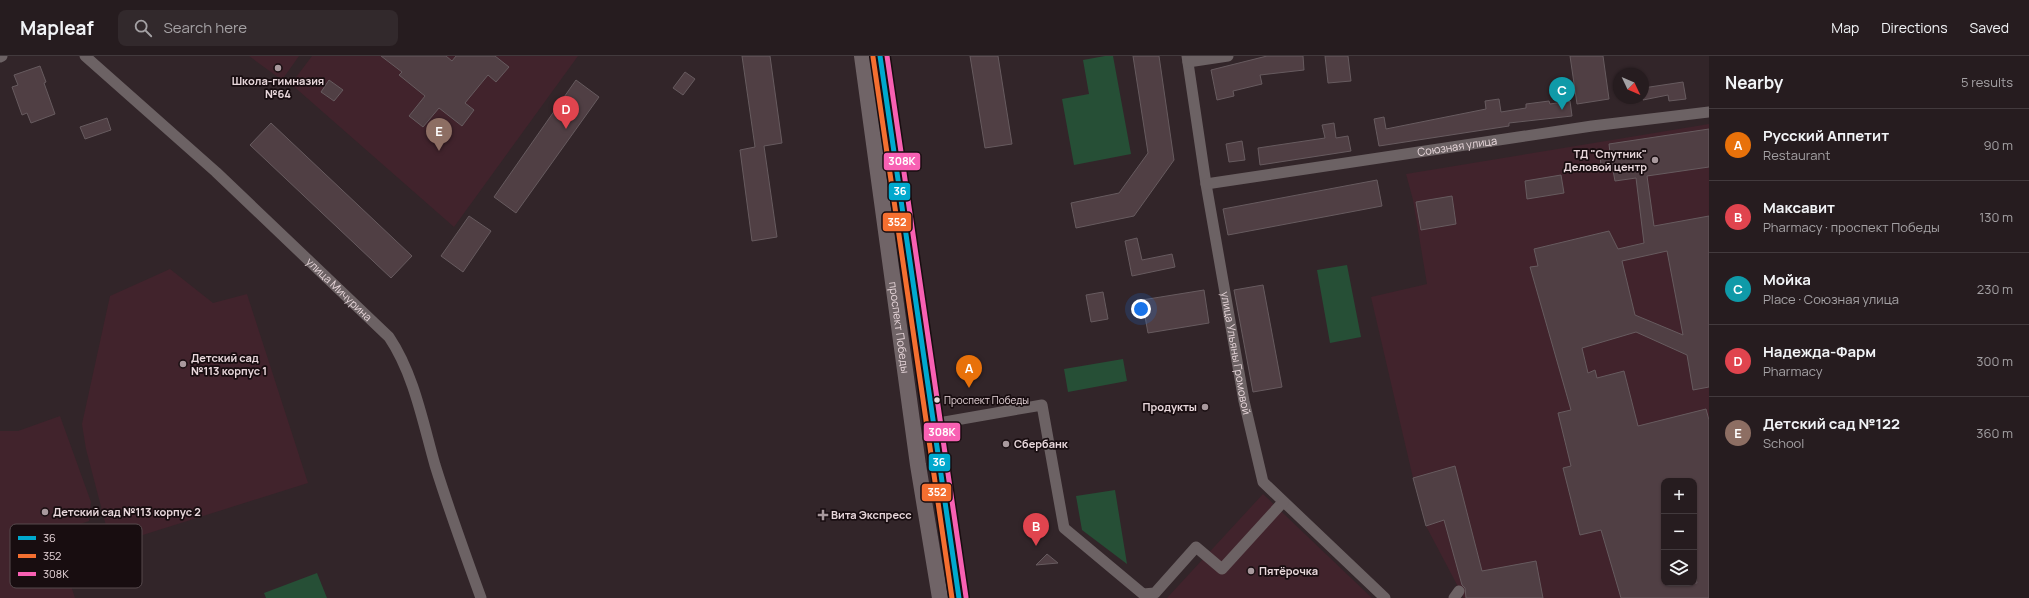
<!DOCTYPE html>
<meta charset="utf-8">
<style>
:root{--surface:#261c1f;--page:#32292c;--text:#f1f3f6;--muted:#a4a1a4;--line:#423a3d;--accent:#a8999d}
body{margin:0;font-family:Manrope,sans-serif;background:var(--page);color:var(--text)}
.controls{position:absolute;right:12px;bottom:12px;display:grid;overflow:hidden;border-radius:8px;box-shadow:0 1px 3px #0004}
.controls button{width:36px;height:36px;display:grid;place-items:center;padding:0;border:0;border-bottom:1px solid var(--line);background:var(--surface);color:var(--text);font:20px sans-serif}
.compass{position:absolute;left:1613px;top:12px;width:36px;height:36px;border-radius:50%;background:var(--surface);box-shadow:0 1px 3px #0004;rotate:134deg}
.you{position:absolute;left:1141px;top:253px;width:14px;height:14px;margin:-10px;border:3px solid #fff;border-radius:50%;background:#1a73e8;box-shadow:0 0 0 6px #1a73e833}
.badge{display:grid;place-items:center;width:26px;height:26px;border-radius:50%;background:var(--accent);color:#fff;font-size:13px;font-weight:700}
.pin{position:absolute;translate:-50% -33px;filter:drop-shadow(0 1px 2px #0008)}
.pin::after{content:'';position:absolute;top:21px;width:14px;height:12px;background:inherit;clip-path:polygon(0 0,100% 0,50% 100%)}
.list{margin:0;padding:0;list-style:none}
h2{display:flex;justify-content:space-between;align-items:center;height:52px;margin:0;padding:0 16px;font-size:17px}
h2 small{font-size:13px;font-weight:400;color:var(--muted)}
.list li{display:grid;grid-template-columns:26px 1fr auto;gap:12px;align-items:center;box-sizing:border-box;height:72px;padding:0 16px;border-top:1px solid var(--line)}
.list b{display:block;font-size:15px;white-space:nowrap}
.list p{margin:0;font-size:13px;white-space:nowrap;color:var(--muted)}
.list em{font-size:13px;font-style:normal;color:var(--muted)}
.icon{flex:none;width:22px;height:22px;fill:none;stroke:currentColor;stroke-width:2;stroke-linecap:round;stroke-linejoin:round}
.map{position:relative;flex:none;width:1709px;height:542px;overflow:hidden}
header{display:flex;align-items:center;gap:24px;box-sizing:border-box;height:56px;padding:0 20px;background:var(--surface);border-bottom:1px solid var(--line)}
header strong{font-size:19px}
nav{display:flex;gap:22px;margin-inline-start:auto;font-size:14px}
.search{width:280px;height:36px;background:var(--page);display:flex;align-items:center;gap:10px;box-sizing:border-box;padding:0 14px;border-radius:8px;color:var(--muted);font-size:15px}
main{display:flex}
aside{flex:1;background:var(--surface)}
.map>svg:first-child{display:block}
.built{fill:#41232c;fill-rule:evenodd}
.green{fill:#264f36}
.building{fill:#503f44;stroke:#675b5f;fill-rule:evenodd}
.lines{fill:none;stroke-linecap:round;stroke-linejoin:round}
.street{stroke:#6c6264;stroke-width:11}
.secondary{stroke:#706467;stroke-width:16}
.bus-1-casing{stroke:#180d10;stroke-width:8}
.bus-2-casing{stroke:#180d10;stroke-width:8}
.bus-3-casing{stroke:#180d10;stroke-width:8}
.bus-1{stroke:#00a9ce;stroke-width:5}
.bus-2{stroke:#f46f30;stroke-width:5}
.bus-3{stroke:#f860b3;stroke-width:5}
.poi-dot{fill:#a8999d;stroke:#180d10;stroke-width:1.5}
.bus-dot{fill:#e8d7db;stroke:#180d10;stroke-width:1.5}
.labels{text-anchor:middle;stroke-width:3.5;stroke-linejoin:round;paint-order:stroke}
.bus-label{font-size:10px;fill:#e8d7db;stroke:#180d10;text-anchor:start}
.poi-label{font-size:11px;font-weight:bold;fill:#e8d7db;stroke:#180d10;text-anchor:start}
.street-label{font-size:11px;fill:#e8d7db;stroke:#180d10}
.key{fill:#180d10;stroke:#564a4d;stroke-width:1}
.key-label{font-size:11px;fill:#e8d7db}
.line-badge{stroke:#180d10;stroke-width:1.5}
.badge-label{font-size:11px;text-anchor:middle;font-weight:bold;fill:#fff}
</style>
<header>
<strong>Mapleaf</strong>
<div class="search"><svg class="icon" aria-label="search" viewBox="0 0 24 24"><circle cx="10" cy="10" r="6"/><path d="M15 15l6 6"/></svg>Search here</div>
<nav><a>Map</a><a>Directions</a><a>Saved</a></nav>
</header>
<main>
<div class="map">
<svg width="1709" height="542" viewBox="0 0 1709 542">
<rect width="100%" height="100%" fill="#322529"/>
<path class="built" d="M249 0H299L282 24Z
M312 0H578L454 171 291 28Z
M1709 68V542H1464L1426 470 1413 422 1371 241 1427 228 1413 144 1406 118ZM1664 425H1694V527H1664Z
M170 213 213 247 247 238 308 427 111 489 86 393 82 368 110 240Z
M60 360 91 446 89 465 54 477 75 542H0V375H18Z
M1263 438 1372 542H1167Z"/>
<path class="green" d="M1105 0H1113L1131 98 1074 109 1062 43 1089 38 1083 4Z
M1347 209 1361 281 1330 287 1317 214Z
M1123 303 1127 325 1068 336 1064 313Z
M1115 434 1127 508 1082 474 1076 440Z
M317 517 327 542H266L264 537Z"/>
<path class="building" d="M381 0H446L452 5 456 0H495L509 11 496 26 488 19 465 47 474 54 462 70 439 52 423 71 409 60 425 40 399 19 402 16Z
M742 0H770L782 87 764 90 777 181 752 185 740 94 755 91Z
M970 0H998L1012 88 985 92Z
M1133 0H1159L1174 104 1134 160 1076 172 1071 147 1119 137 1148 97Z
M1267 0H1303L1304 14 1260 19 1262 28 1233 35 1234 40 1217 44 1211 14Z
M1325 0H1348L1351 25 1328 27Z
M1570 0H1603L1609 43 1577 48Z
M40 10 46 26 44 27 55 58 31 67 27 57 22 59 12 31 18 29 14 19Z
M685 16 695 23 683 39 673 32Z
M329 24 343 34 334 45 321 36Z
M576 24 599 41 516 157 494 141Z
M1683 26 1686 43 1669 45 1668 39 1643 44V32Z
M1499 43 1501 56 1526 52V48L1549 45 1550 48 1570 45 1572 60 1509 67V70L1379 90 1374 63 1384 61 1386 73 1486 53 1485 45Z
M107 62 111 74 85 83 80 71Z
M271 67 412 200 391 222 250 89Z
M1334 67 1336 82 1348 80 1351 95 1260 109 1258 92 1325 82 1322 69Z
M1709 73V111L1647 120 1654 170 1709 160V331L1693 334 1687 299 1636 276 1582 292 1588 317 1595 314 1597 322 1624 315 1638 370 1706 353 1709 364V542H1621L1601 474 1580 479 1563 412 1571 410 1558 357 1571 354 1530 211 1538 210 1534 193 1609 175 1618 193 1644 187 1636 122 1615 125 1612 109 1601 110 1600 99 1610 97 1609 88ZM1667 195 1683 279 1635 259 1622 205ZM1664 425H1694V514L1697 527H1664Z
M1242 85 1245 104 1229 106 1226 88Z
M1561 119 1564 137 1527 143 1525 125Z
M1377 124 1382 150 1228 179 1223 153Z
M1452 140 1456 168 1421 174 1416 146Z
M469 160 491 175 463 216 441 200Z
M1137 182 1142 204 1172 198 1175 211 1132 220 1125 185Z
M1263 229 1282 331 1253 336 1234 234Z
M1204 234 1209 267 1148 277 1142 244Z
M1103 236 1108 263 1091 266 1086 239Z
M1455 410 1482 515 1536 505 1543 542H1466L1465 532 1462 529 1444 464 1426 470 1413 422Z
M1047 498 1058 507 1036 509Z"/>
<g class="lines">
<g class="street">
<path id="s1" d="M85 0 216 116 389 281C414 318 423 367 435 409 449 454 465 498 481 542"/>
<path id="s2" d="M1187 0 1206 128 1244 345 1263 426 1385 542"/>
<path d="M0 1 2 0"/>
<path d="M1188 6 1228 0"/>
<path id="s3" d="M1206 128 1592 70 1709 56"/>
<path d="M933 368 1042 349 1064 472 1143 538 1155 537 1196 491 1222 513 1283 446"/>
<path d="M1454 542 1459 535"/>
</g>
<g class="secondary">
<path id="s4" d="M862 0 918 409 940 542"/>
<path d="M880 0 959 542"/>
</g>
<defs>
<path id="bus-1" d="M880 0 959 542"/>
<path id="bus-2" d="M873 1 952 542"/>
<path id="bus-3" d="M887 0 966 541"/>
</defs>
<use href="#bus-1" class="bus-1-casing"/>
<use href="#bus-2" class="bus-2-casing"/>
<use href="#bus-3" class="bus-3-casing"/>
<use href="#bus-1" class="bus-1"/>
<use href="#bus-2" class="bus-2"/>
<use href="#bus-3" class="bus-3"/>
</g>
<g class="poi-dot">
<circle cx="278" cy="12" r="4"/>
<circle cx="1655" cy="104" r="4"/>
<circle cx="183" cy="308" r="4"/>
<circle cx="1205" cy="351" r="4"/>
<circle cx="1006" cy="388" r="4"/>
<circle cx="45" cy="456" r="4"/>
<path d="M821 453h4v4h4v4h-4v4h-4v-4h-4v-4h4z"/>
<circle cx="1251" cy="515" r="4"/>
</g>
<circle class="bus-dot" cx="937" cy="344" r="3.5"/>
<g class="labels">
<g class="bus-label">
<text x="944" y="348">Проспект Победы</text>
</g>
<g class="poi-label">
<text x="278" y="29" text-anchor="middle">Школа-гимназия<tspan x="278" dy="13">№64</tspan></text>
<text x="1647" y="102" text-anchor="end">ТД "Спутник"<tspan x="1647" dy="13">Деловой центр</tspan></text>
<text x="191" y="306">Детский сад<tspan x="191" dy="13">№113 корпус 1</tspan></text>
<text x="1197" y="355" text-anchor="end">Продукты</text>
<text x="1014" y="392">Сбербанк</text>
<text x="53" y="460">Детский сад №113 корпус 2</text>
<text x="831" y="463">Вита Экспресс</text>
<text x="1259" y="519">Пятёрочка</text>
</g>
<g class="street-label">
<text dy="4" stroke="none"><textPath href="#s3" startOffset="254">Союзная улица</textPath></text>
<text dy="4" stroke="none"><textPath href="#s1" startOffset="345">улица Мичурина</textPath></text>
<text dy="4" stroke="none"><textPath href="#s4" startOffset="274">проспект Победы</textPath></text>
<text dy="4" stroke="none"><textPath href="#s2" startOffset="301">улица Ульяны Громовой</textPath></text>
</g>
</g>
<rect x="10" y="468" width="132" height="64" rx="6" class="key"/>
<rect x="18" y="480" width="18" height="4" fill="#00a9ce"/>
<rect x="18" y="498" width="18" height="4" fill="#f46f30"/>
<rect x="18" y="516" width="18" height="4" fill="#f860b3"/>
<g class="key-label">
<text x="43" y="486">36</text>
<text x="43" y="504">352</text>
<text x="43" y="522">308К</text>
</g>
<g class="line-badge">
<rect x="883" y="96" width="38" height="19" rx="4" fill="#f860b3"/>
<rect x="888" y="126" width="23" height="19" rx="4" fill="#00a9ce"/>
<rect x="882" y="156" width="30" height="20" rx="4" fill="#f46f30"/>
<rect x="923" y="366" width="38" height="20" rx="4" fill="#f860b3"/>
<rect x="928" y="397" width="23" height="19" rx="4" fill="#00a9ce"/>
<rect x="921" y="427" width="31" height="19" rx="4" fill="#f46f30"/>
</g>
<g class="badge-label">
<text x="902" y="109">308К</text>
<text x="900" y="139">36</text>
<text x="897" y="170">352</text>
<text x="942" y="380">308К</text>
<text x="939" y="410">36</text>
<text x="937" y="440">352</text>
</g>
</svg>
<div class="controls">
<button>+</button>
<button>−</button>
<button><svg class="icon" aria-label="layers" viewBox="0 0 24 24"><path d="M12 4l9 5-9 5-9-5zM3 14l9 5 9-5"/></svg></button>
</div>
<svg class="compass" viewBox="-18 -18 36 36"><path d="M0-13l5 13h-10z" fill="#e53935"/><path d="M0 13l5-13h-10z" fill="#a4a1a4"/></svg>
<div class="you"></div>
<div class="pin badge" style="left:969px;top:332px;background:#e8710a">A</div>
<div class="pin badge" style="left:1036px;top:490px;background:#e0444e">B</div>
<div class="pin badge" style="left:1562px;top:54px;background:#0f9aa8">C</div>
<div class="pin badge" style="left:566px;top:73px;background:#e0444e">D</div>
<div class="pin badge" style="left:439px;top:95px;background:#8d6e63">E</div>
</div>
<aside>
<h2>Nearby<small>5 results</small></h2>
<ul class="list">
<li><span class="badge" style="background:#e8710a">A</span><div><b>Русский Аппетит</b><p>Restaurant</p></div><em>90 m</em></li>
<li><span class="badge" style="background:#e0444e">B</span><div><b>Максавит</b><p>Pharmacy · проспект Победы</p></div><em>130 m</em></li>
<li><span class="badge" style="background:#0f9aa8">C</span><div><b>Мойка</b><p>Place · Союзная улица</p></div><em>230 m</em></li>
<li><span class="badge" style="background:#e0444e">D</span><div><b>Надежда-Фарм</b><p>Pharmacy</p></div><em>300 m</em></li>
<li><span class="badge" style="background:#8d6e63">E</span><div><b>Детский сад №122</b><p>School</p></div><em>360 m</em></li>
</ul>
</aside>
</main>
